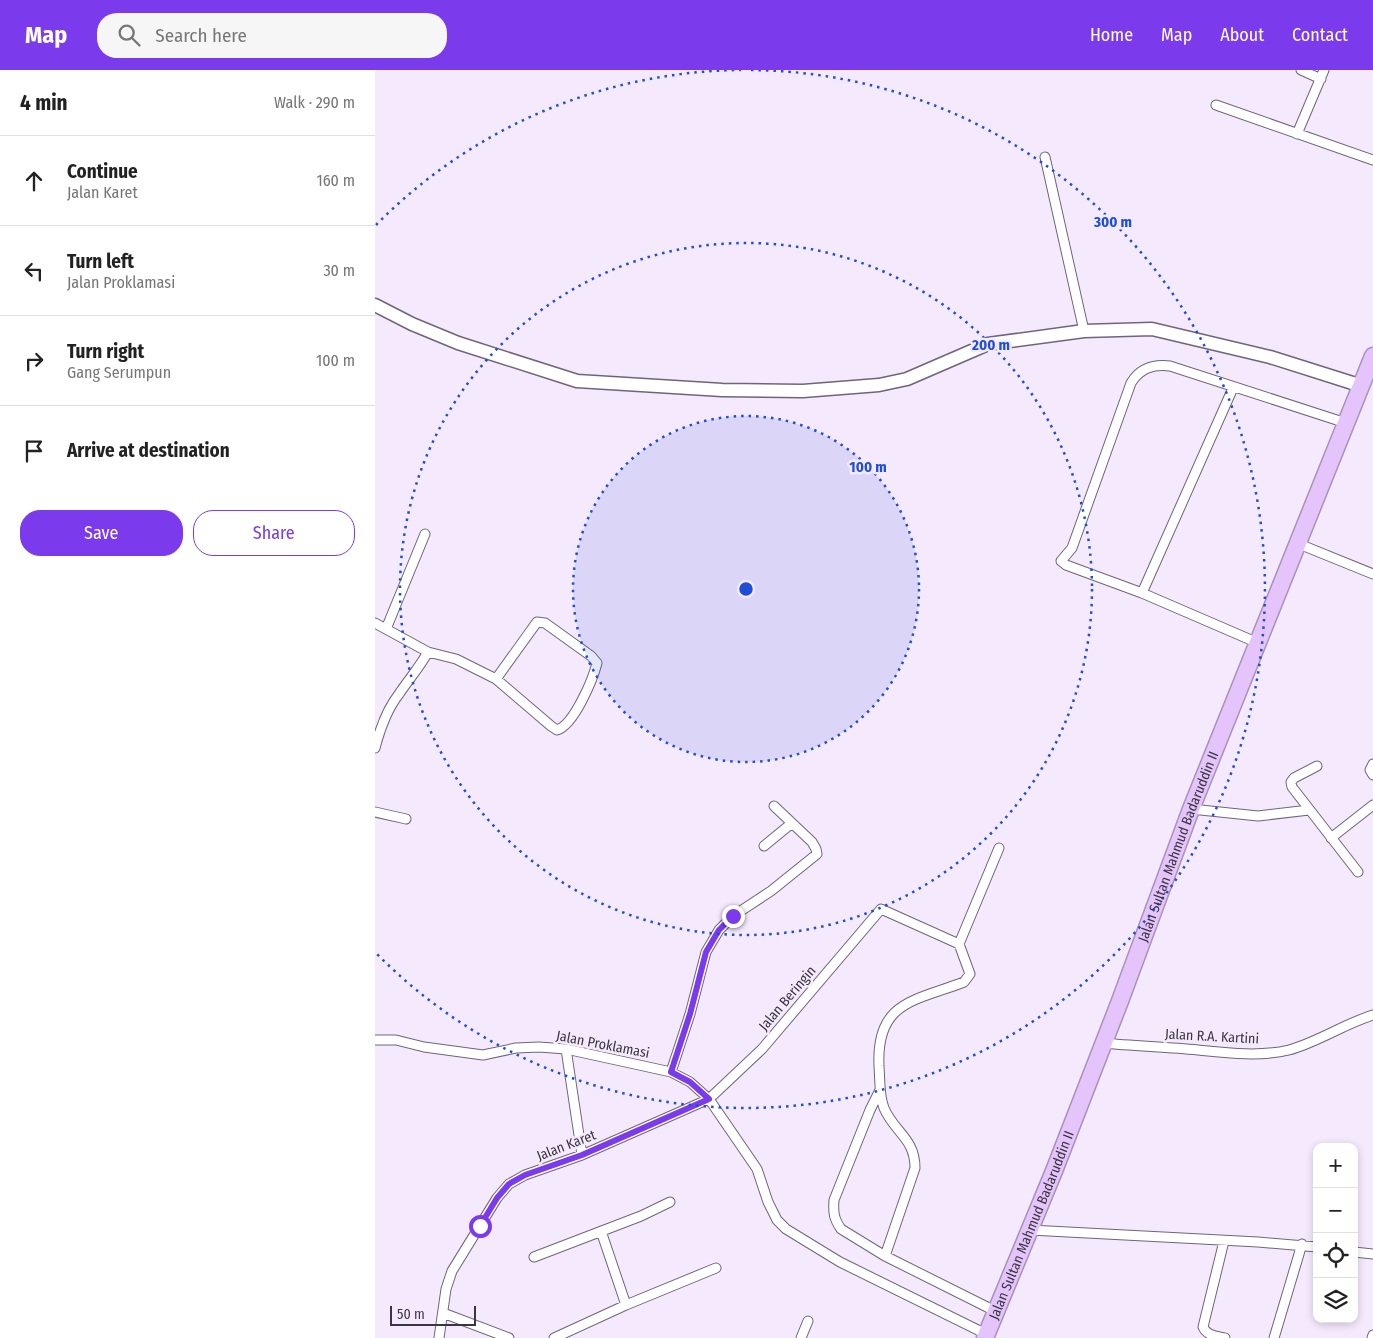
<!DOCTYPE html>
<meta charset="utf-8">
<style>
:root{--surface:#fff;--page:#f6f6f6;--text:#222;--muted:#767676;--line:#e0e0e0;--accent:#7c3aed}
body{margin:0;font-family:"Fira Sans Condensed",sans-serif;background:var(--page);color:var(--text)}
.controls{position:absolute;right:15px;bottom:15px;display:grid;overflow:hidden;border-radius:10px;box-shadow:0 2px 8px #0003}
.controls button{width:45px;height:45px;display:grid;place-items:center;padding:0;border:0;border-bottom:1px solid var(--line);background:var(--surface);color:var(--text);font:25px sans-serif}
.scale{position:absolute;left:15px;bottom:12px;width:86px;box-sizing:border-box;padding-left:5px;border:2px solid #3a353e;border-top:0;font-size:14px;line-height:18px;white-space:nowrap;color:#3a353e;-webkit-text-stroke:4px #f5eafd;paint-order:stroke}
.stop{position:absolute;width:15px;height:15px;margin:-11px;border:4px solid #7c3aed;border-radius:50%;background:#fff}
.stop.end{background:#7c3aed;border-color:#fff;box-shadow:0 1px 5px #0008}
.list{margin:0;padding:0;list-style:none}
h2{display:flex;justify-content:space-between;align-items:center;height:65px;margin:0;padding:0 20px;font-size:21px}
h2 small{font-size:16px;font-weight:400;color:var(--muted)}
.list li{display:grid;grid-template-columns:32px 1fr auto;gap:15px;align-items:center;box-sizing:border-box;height:90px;padding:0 20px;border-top:1px solid var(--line)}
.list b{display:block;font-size:19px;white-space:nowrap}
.list p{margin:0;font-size:16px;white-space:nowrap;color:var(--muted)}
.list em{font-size:16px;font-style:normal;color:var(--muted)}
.actions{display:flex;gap:10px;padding:15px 20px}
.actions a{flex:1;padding:11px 0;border:1px solid var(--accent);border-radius:20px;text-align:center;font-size:18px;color:var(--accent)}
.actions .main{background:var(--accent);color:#fff}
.icon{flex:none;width:28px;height:28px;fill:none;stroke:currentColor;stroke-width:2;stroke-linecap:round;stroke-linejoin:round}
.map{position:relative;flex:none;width:998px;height:1268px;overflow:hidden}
header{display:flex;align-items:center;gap:30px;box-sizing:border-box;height:70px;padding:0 25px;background:var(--accent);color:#fff}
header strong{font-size:24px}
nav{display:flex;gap:28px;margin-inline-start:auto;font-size:18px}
.search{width:350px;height:45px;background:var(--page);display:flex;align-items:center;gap:12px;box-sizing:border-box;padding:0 18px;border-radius:20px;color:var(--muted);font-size:19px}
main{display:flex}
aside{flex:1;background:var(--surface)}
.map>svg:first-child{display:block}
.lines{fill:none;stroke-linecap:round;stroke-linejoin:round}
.street-casing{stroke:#706479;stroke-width:11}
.secondary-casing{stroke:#706479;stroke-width:15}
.highway-casing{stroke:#a892b9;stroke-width:19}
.street{stroke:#fff;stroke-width:9}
.secondary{stroke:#fff;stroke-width:12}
.highway{stroke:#e4c4fb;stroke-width:16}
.route{stroke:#7c3aed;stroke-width:6}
.ring{fill:none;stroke:#1d4ed8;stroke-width:2.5;stroke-dasharray:2.5 5}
.labels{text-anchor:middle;stroke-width:5;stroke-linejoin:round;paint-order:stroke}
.street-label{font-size:14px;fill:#3a353e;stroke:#f5eafd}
.centre{fill:#1d4ed8;stroke:#f5eafd;stroke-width:2.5}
.ring-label{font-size:15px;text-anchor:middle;font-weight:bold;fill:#1d4ed8;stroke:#f5eafd;stroke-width:5;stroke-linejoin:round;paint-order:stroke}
</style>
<header>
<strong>Map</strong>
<div class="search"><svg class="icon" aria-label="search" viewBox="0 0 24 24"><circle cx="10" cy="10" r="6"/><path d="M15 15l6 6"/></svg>Search here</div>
<nav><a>Home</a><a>Map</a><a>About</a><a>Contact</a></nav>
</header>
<main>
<aside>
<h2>4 min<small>Walk · 290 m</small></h2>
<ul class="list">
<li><svg class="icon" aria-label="ahead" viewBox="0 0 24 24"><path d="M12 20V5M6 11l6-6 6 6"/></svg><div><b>Continue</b><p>Jalan Karet</p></div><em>160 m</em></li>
<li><svg class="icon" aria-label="left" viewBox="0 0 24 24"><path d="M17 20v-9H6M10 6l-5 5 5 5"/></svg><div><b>Turn left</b><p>Jalan Proklamasi</p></div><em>30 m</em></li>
<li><svg class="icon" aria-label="right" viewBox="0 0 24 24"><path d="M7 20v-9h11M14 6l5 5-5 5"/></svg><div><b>Turn right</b><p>Gang Serumpun</p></div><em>100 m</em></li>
<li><svg class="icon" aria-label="arrive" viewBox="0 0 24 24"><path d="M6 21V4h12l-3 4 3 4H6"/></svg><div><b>Arrive at destination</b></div></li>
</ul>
<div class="actions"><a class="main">Save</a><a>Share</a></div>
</aside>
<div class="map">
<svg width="998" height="1268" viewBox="0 0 998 1268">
<rect width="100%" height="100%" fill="#f5eafd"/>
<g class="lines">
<defs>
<path id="street" d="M926 0 946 9
M841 35 998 90
M922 64 949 0
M670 87 709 261
M924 474 998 504
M767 523 858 318
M0 553 53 582 81 589 121 609 176 656 182 660C199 655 218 609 222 593L216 586 170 553 162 552 121 609
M11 559 50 464
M883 573 767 523 691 495 686 491 697 478 756 313C765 298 778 294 795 296L971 353
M0 678C5 659 12 639 24 624 34 609 44 598 53 582
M998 694 995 700 998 705
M942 696 919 708 916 712 917 717 983 802
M816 739 883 746 934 740
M0 742 31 749
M956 768 998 735
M389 776 417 753
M584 874 624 778
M0 970H21L49 977 108 985 141 978 164 977 191 979 296 1002 315 1012 334 1029 382 1099 393 1132 402 1150 411 1159 465 1192 611 1264
M728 973C759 976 791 977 823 980 852 983 885 987 914 980 943 972 969 954 998 945
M191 979 207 1085
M296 1002 315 944 331 882 344 860 358 846 396 821 442 784 441 779 437 772 399 736
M505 1020 495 1040 459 1130C458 1143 459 1149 466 1159L510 1186 620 1241
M655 1160 883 1172 942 1177
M226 1161 251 1235
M849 1171 828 1257C832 1266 841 1266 850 1268
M979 1182 998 1184
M159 1187 266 1146 295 1132
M68 1243 134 1268
M64 1268 71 1219 77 1201 122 1128 134 1114 150 1105 207 1085 334 1029 387 979 506 839 584 874 595 904 589 912C540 931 501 931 504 996 505 1009 504 1026 509 1038 519 1062 540 1068 540 1098L510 1186
M179 1268 251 1235 341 1198
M426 1268 433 1251
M899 1268 927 1174
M997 1268 998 1265"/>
<path id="secondary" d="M0 235 37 254 83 273 202 311 347 320 428 321 504 315 532 309 613 274 709 261 777 259 895 287 987 316"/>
<g id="highway">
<path id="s1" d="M610 1268 679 1101 745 931 816 739 998 286"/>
</g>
</defs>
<use href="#street" class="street-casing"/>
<use href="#secondary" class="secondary-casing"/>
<use href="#highway" class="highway-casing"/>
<use href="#street" class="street"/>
<use href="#secondary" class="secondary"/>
<use href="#highway" class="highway"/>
</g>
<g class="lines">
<path class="route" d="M105 1156 122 1128 134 1114 150 1105 207 1085 334 1029 315 1012 296 1002 315 944 331 882 344 860 358 846"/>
</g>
<circle cx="371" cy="519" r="173" fill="#1d4ed8" fill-opacity=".12"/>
<g class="ring">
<circle cx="371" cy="519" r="173"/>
<circle cx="371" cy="519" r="346"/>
<path d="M1 155A519 519 0 0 1 366 0M376 0A519 519 0 1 1 1 883"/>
</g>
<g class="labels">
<g class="street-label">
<text dy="5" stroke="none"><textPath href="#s1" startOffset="528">Jalan Sultan Mahmud Badaruddin II</textPath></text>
<text transform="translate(412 928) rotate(-50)" y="5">Jalan Beringin</text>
<text transform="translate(837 966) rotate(3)" y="5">Jalan R.A. Kartini</text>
<text transform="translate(228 974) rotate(11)" y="5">Jalan Proklamasi</text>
<text transform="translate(191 1075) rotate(-21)" y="5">Jalan Karet</text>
<text dy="5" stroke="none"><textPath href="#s1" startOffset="122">Jalan Sultan Mahmud Badaruddin II</textPath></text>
</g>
</g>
<circle cx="371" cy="519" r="8" class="centre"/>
<g class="ring-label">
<text x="738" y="157">300 m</text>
<text x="616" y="280">200 m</text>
<text x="493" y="402">100 m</text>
</g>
</svg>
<div class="controls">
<button>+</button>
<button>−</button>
<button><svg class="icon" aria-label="locate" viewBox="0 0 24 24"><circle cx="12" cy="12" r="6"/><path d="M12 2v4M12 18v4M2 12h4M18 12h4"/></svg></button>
<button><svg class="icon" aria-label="layers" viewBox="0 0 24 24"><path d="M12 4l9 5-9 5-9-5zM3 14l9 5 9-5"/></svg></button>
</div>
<div class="scale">50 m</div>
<div class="stop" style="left:105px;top:1156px"></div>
<div class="stop end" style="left:358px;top:846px"></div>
</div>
</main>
